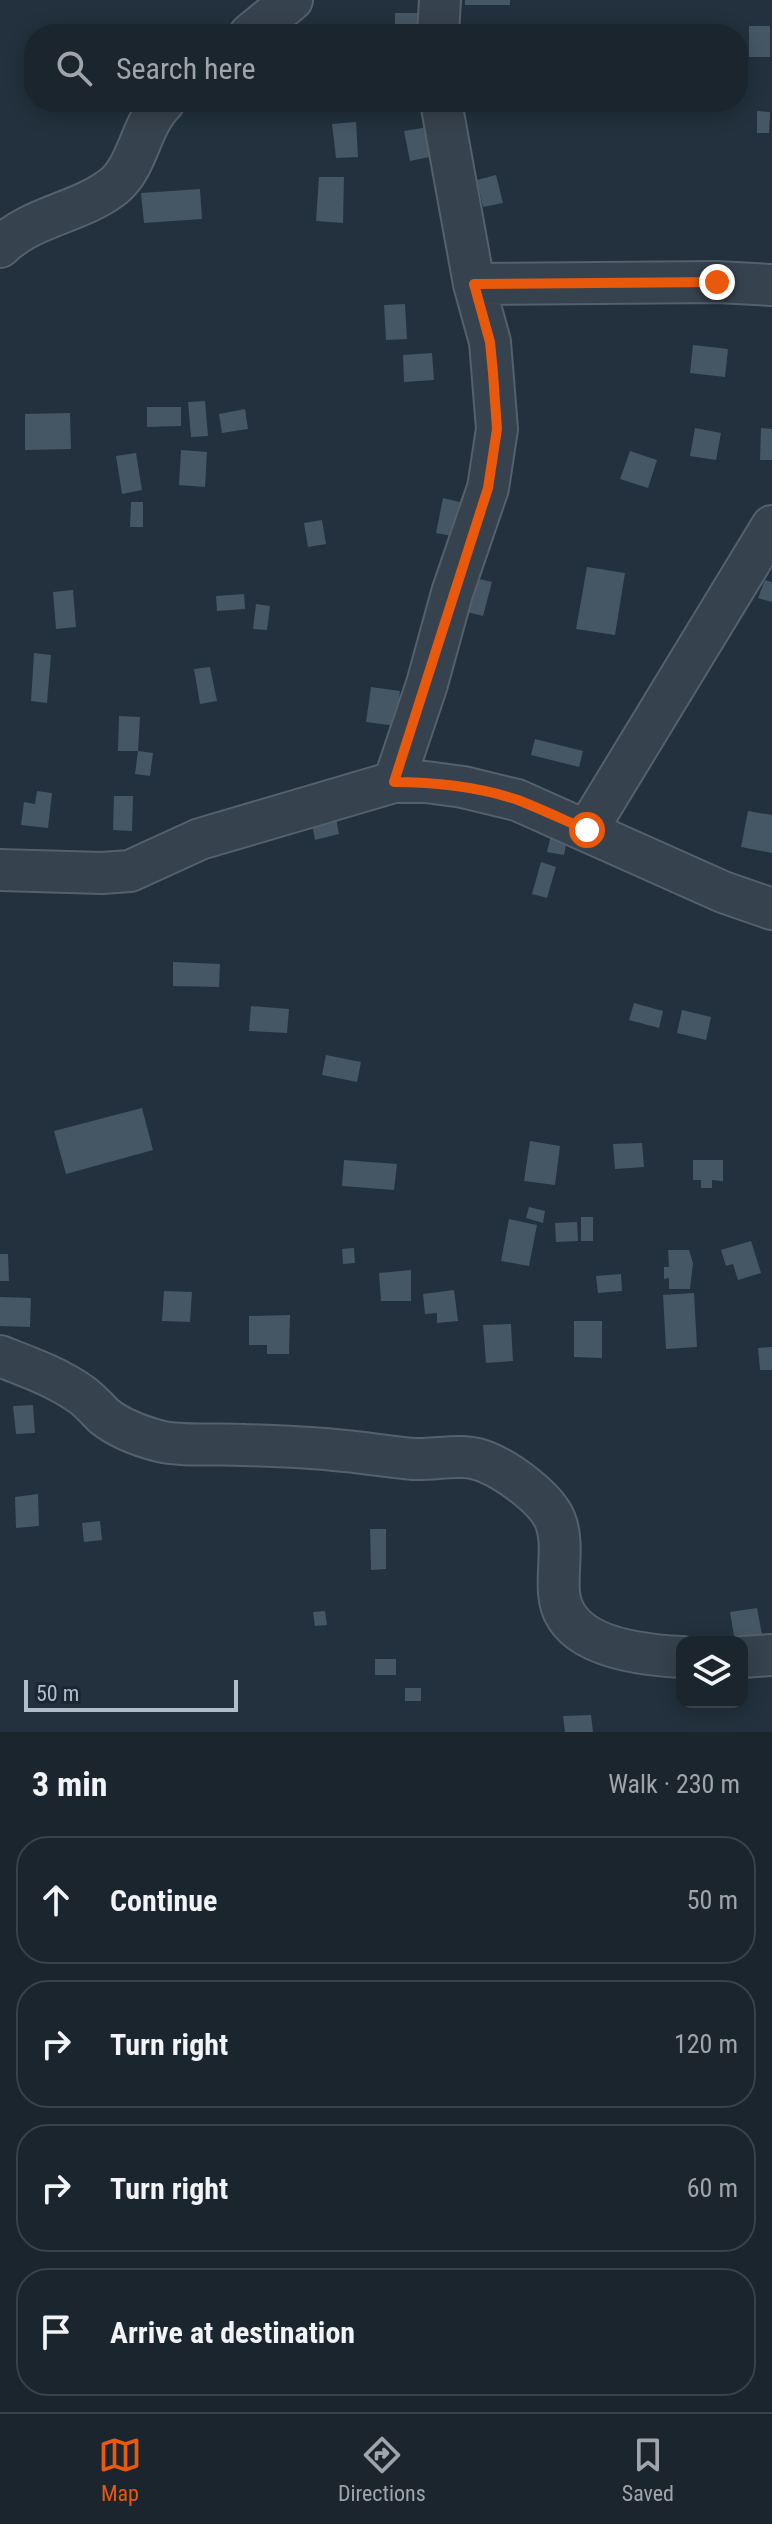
<!DOCTYPE html>
<meta charset="utf-8">
<style>
:root{--surface:#1a252e;--page:#232d36;--text:#f1f3f6;--muted:#9fa5aa;--line:#38424a;--accent:#ea580c}
body{margin:0;font-family:"Roboto Condensed",sans-serif;background:var(--page);color:var(--text)}
.controls{position:absolute;right:24px;bottom:24px;display:grid;overflow:hidden;border-radius:16px;box-shadow:0 4px 20px #0003}
.controls button{width:72px;height:72px;display:grid;place-items:center;padding:0;border:0;border-bottom:2px solid var(--line);background:var(--surface);color:var(--text);font:40px sans-serif}
.scale{position:absolute;left:24px;bottom:20px;width:214px;box-sizing:border-box;padding-left:8px;border:4px solid #b1bdc9;border-top:0;font-size:22px;line-height:28px;white-space:nowrap;color:#b1bdc9;-webkit-text-stroke:6px #1b2732;paint-order:stroke}
.stop{position:absolute;width:24px;height:24px;margin:-18px;border:6px solid #ea580c;border-radius:50%;background:#fff}
.stop.end{background:#ea580c;border-color:#fff;box-shadow:0 2px 8px #0008}
.list{margin:0;padding:0;list-style:none}
h2{display:flex;justify-content:space-between;align-items:center;height:104px;margin:0;padding:0 32px;font-size:34px}
h2 small{font-size:26px;font-weight:400;color:var(--muted)}
.list li{display:grid;grid-template-columns:52px 1fr auto;gap:24px;align-items:center;box-sizing:border-box;height:128px;margin:0 16px 16px;padding:0 16px;border:2px solid var(--line);border-radius:32px}
.list b{display:block;font-size:30px;white-space:nowrap}
.list em{font-size:26px;font-style:normal;color:var(--muted)}
.icon{flex:none;width:44px;height:44px;fill:none;stroke:currentColor;stroke-width:2;stroke-linecap:round;stroke-linejoin:round}
.map{position:relative;flex:none;width:772px;height:1732px;overflow:hidden}
.search{position:absolute;background:var(--surface);box-shadow:0 4px 20px #0003;left:24px;right:24px;top:24px;height:88px;display:flex;align-items:center;gap:20px;box-sizing:border-box;padding:0 28px;border-radius:32px;color:var(--muted);font-size:30px}
.sheet{height:680px;background:var(--surface)}
nav{display:flex;justify-content:space-around;align-items:center;box-sizing:border-box;height:112px;border-top:2px solid var(--line);background:var(--surface);font-size:22px;color:var(--muted)}
nav a{display:grid;justify-items:center;gap:4px}
nav .on{color:var(--accent)}
.map>svg:first-child{display:block}
.building{fill:#455664}
.lines{fill:none;stroke-linecap:round;stroke-linejoin:round}
.minor-casing{stroke:#54606b;stroke-width:44}
.minor{stroke:#36424d;stroke-width:40}
.route{stroke:#ea580c;stroke-width:10}
</style>
<div class="map">
<svg width="772" height="1732" viewBox="0 0 772 1732">
<rect width="100%" height="100%" fill="#22313d"/>
<path class="building" d="M465 0H510V5H465Z
M395 13H418L417 34H395Z
M749 26H770V57H749Z
M757 111 770 112 769 133H757Z
M356 122 358 157 336 158 332 124Z
M434 126 439 155 410 161 404 131Z
M496 175 503 203 483 207 477 180Z
M319 177H344L343 223 316 221Z
M200 189 202 219 144 223 141 193Z
M405 304 407 339 386 340 384 305Z
M693 345 728 349 725 377 690 373Z
M432 353 434 380 404 382 403 355Z
M205 401 208 436 191 437 188 402Z
M147 407H181V426L147 427Z
M245 409 248 429 222 433 219 414Z
M70 413 71 449 25 450V414Z
M695 428 721 433 716 460 690 456Z
M761 428 772 429V460H760Z
M181 450 207 452 205 487 179 485Z
M630 451 657 460 648 488 620 479Z
M136 453 142 490 122 494 116 456Z
M443 498 464 503 457 537 436 533Z
M131 502H143V527H130Z
M322 520 326 544 308 547 304 523Z
M587 567 625 573 615 635 576 629Z
M467 576 492 582 483 616 459 610Z
M765 580 772 582V602L758 598Z
M73 590 76 627 56 629 53 592Z
M244 594 245 609 217 611 216 596Z
M256 604 270 606 267 630 253 629Z
M34 653 51 655 47 703 31 701Z
M210 667 217 701 200 704 194 669Z
M371 687 400 691 396 726 366 722Z
M119 716 140 717 138 751H118Z
M535 739 583 751 579 767 531 755Z
M138 751 153 753 150 776 135 774Z
M37 791 52 793 48 828 21 825 24 802 35 804Z
M114 796H133L132 831 113 830Z
M334 808 339 834 315 840 310 813Z
M748 811 772 815V853L741 847Z
M554 822 570 825 564 855 547 852Z
M541 862 556 867 547 898 532 894Z
M173 962 220 964 219 987 173 986Z
M634 1003 663 1011 659 1028 629 1020Z
M251 1006 289 1009 287 1033 249 1031Z
M682 1010 711 1017 706 1040 677 1033Z
M326 1055 361 1062 357 1082 322 1075Z
M142 1108 153 1150 66 1174 54 1131Z
M530 1141 560 1146 555 1185 524 1181Z
M642 1143 644 1167 615 1169 613 1144Z
M344 1160 397 1164 394 1190 342 1186Z
M693 1160H723V1181L712 1180V1188H701V1180H693Z
M529 1207 545 1211 543 1223 526 1218Z
M581 1217H593V1241H581Z
M509 1219 537 1225 529 1266 501 1261Z
M577 1222 578 1241 556 1242 555 1223Z
M751 1241 761 1273 738 1280 733 1264 726 1266 721 1250Z
M354 1248 355 1263 343 1264 342 1249Z
M668 1250H689L693 1263 690 1289H669V1278L664 1279V1267H669Z
M0 1254H8L9 1281H0Z
M411 1270V1301H381L379 1273Z
M621 1274 622 1291 598 1293 596 1276Z
M454 1290 458 1321 437 1323V1313L425 1314 423 1294Z
M164 1291 192 1292 190 1322 162 1321Z
M694 1293 697 1347 666 1349 663 1295Z
M0 1297 31 1298 30 1327 0 1326Z
M290 1315 289 1354H267V1345H249V1316Z
M574 1321H602V1358L574 1357Z
M511 1324 513 1361 486 1363 483 1325Z
M772 1347V1370H760L758 1348Z
M33 1405 35 1433 16 1434 13 1406Z
M38 1494 39 1526 16 1528 15 1497Z
M100 1521 102 1540 84 1542 82 1523Z
M370 1529H386V1569L371 1570Z
M757 1608 764 1645 735 1642 730 1612Z
M325 1611 327 1625 315 1626 313 1612Z
M375 1659H396V1675H375Z
M405 1688H421V1701H405Z
M591 1715 593 1732H565L563 1716Z"/>
<g class="lines">
<defs>
<path id="minor" d="M250 34 292 0
M438 34 440 0
M0 247C31 216 80 213 114 186 139 165 140 125 164 102
M474 284 717 282 772 285
M394 782 427 684 452 593 488 488 497 429 490 342 474 284 441 102
M587 830 772 526
M0 870 102 873 130 871 200 839 394 782H426L463 787 517 800 723 892 772 909
M0 1356C28 1367 57 1377 82 1395 90 1401 97 1409 104 1416 119 1428 140 1436 159 1441 183 1447 219 1443 244 1445 275 1446 305 1447 335 1450 362 1452 388 1457 414 1459 438 1460 463 1452 486 1462 508 1471 546 1498 555 1520 564 1542 557 1569 559 1593 563 1647 640 1655 682 1657
M742 1657 772 1655"/>
</defs>
<use href="#minor" class="minor-casing"/>
<use href="#minor" class="minor"/>
</g>
<g class="lines">
<path class="route" d="M587 830C564 820 541 809 518 800 479 787 435 782 394 782L488 488 497 429 493 373 490 342 474 284 717 282"/>
</g>
</svg>
<div class="controls">
<button><svg class="icon" aria-label="layers" viewBox="0 0 24 24"><path d="M12 4l9 5-9 5-9-5zM3 14l9 5 9-5"/></svg></button>
</div>
<div class="scale">50 m</div>
<div class="stop" style="left:587px;top:830px"></div>
<div class="stop end" style="left:717px;top:282px"></div>
<div class="search"><svg class="icon" aria-label="search" viewBox="0 0 24 24"><circle cx="10" cy="10" r="6"/><path d="M15 15l6 6"/></svg>Search here</div>
</div>
<section class="sheet">
<h2>3 min<small>Walk · 230 m</small></h2>
<ul class="list">
<li><svg class="icon" aria-label="ahead" viewBox="0 0 24 24"><path d="M12 20V5M6 11l6-6 6 6"/></svg><div><b>Continue</b></div><em>50 m</em></li>
<li><svg class="icon" aria-label="right" viewBox="0 0 24 24"><path d="M7 20v-9h11M14 6l5 5-5 5"/></svg><div><b>Turn right</b></div><em>120 m</em></li>
<li><svg class="icon" aria-label="right" viewBox="0 0 24 24"><path d="M7 20v-9h11M14 6l5 5-5 5"/></svg><div><b>Turn right</b></div><em>60 m</em></li>
<li><svg class="icon" aria-label="arrive" viewBox="0 0 24 24"><path d="M6 21V4h12l-3 4 3 4H6"/></svg><div><b>Arrive at destination</b></div></li>
</ul>
</section>
<nav>
<a class="on"><svg class="icon" aria-label="map" viewBox="0 0 24 24"><path d="M3 6l6-2 6 2 6-2v14l-6 2-6-2-6 2zM9 4v14M15 6v14"/></svg>Map</a>
<a><svg class="icon" aria-label="directions" viewBox="0 0 24 24"><path d="M12 3l9 9-9 9-9-9zM9 14v-3h6M13 9l2 2-2 2"/></svg>Directions</a>
<a><svg class="icon" aria-label="saved" viewBox="0 0 24 24"><path d="M7 4h10v16l-5-4-5 4z"/></svg>Saved</a>
</nav>
